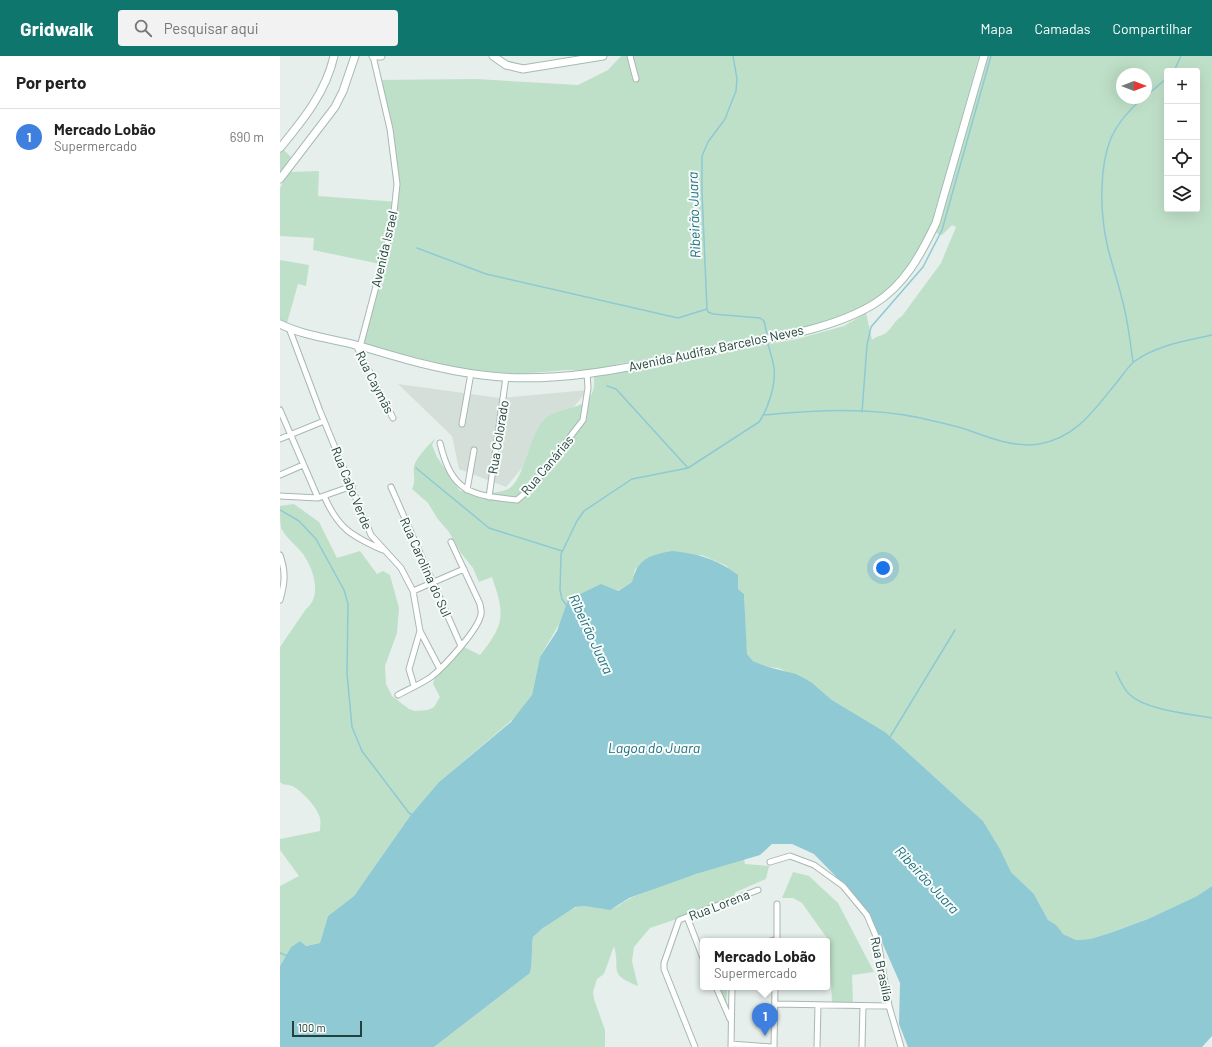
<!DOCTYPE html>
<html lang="pt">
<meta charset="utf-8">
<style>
:root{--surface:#fff;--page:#f2f2f2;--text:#222;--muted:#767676;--line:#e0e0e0;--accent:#0f766e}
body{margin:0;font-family:Barlow,sans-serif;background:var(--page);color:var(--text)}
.controls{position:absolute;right:12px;top:12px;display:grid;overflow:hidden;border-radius:4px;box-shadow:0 4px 16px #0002}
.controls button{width:36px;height:36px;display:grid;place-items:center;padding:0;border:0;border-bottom:1px solid var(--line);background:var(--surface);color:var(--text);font:20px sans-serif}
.compass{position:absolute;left:836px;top:12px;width:36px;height:36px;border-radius:50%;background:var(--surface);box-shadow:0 4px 16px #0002;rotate:90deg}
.scale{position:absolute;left:12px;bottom:10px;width:70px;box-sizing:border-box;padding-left:4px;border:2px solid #24423a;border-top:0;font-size:11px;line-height:14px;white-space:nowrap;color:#24423a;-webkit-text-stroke:3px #f7fbf9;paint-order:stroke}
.you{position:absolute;left:603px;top:512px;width:14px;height:14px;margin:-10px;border:3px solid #fff;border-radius:50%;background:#1a73e8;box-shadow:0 0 0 6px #1a73e833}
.badge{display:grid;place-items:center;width:26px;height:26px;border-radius:50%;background:var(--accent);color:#fff;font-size:13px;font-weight:700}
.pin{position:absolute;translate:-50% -33px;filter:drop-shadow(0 1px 2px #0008)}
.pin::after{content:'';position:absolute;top:21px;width:14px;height:12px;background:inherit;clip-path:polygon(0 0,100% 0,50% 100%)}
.popup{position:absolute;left:420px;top:882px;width:130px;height:52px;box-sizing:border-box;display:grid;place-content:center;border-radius:4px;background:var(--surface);filter:drop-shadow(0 1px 3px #0005);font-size:13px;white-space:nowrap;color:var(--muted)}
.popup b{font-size:15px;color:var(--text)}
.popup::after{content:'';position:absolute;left:50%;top:100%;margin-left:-8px;border:8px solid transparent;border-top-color:var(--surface)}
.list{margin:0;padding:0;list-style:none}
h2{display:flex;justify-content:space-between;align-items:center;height:52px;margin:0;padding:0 16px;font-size:17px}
h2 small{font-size:13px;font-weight:400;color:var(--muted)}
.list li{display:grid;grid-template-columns:26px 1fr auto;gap:12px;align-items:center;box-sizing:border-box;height:56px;padding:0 16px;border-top:1px solid var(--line)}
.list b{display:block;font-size:15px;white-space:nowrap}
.list p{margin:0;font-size:13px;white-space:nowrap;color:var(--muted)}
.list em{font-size:13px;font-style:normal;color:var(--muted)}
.icon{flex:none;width:22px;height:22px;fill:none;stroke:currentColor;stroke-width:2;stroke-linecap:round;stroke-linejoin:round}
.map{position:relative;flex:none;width:932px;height:991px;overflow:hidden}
header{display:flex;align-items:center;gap:24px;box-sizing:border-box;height:56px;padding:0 20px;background:var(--accent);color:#fff}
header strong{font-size:19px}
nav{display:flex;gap:22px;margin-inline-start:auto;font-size:14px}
.search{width:280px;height:36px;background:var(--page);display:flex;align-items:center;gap:10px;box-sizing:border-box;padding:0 14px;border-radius:4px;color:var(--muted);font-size:15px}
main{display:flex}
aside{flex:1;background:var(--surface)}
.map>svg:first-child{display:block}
.built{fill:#d4dfda}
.green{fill:#bfe0c8;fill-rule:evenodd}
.water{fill:#8ec9d4}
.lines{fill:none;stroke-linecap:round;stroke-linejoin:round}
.stream{stroke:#8ec9d4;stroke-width:1.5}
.street-casing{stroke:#a8b8b2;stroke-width:7}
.secondary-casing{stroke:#a4bbb3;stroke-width:9}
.street{stroke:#fff;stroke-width:5}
.secondary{stroke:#fff;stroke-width:7}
.labels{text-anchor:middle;stroke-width:4;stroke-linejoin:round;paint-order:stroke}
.street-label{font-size:13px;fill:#24423a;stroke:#f7fbf9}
.water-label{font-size:14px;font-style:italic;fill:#1c6f80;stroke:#f7fbf9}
</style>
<header>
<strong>Gridwalk</strong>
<div class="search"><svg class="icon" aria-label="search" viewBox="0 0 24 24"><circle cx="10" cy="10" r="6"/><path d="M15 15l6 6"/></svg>Pesquisar aqui</div>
<nav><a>Mapa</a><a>Camadas</a><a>Compartilhar</a></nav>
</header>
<main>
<aside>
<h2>Por perto<small></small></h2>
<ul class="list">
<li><span class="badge" style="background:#3f7fe0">1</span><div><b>Mercado Lobão</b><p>Supermercado</p></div><em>690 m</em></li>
</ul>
</aside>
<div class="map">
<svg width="932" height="991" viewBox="0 0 932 991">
<rect width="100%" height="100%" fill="#e6efeb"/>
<path class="built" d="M118 328 220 342 308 334 226 431 179 413 172 380Z"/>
<path class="green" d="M341 0H699L655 158 645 182 635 203 618 223 595 244 561 264 515 276 338 308 322 315 287 314 239 318 183 313 93 291 83 287 105 209 33 194 34 182 0 180V132L9 116 39 115 38 140 118 146C122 106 107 64 98 24L196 23 298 29 328 14Z
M708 0H932V830L917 840 868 863 830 877 810 883 796 884 783 878 768 864 754 838 731 816 720 793 703 765 605 676 552 644 531 626 498 612 488 611 473 605 467 598 466 587 464 538 458 533 447 510 422 499 355 513 352 526 278 570 260 601 252 639 239 658 159 726 130 760 74 840 48 860 40 887 25 890 20 885 11 891 0 910V830L19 820 0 794V783L40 775C40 771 41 766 40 762 39 753 20 733 12 730 7 728 4 730 0 726V591L26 553C43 540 33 512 23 498 16 489 6 482 1 472 0 466 0 457 0 450L14 448 39 466 57 502 80 495 97 518 103 515 110 519 119 552 117 577 105 610 106 628 112 640 129 653 135 655 148 654 154 651 160 641 153 628 155 621 182 590 200 599C225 568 225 559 212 521L199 526 193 512 181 497 169 476 157 462 148 447 132 433C136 425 133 419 134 411 135 403 149 388 155 383L152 389 157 401 180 435C184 435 189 432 192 432 195 432 200 435 203 436 210 438 221 436 228 433 243 427 250 380 262 366 279 345 317 361 314 320L517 283 564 270 586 257 592 284C596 280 602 280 606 277 612 272 615 264 622 260L661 207 676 171 672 169 662 179 656 177ZM887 15H917V153H887ZM842 18H866V42H842Z
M0 90 11 101 0 117Z
M0 204 29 209 26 230 18 228 7 267 0 266Z
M464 803 465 808 489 810 486 823 456 836 447 846 370 872 354 891 352 905 358 930C327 917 341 916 334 890L324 918 317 923 313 936 314 943 325 974V991H154L250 917C253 905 251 893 253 881 264 871 289 849 305 850 317 850 325 856 338 850 342 847 346 844 351 842 387 826 426 815 464 803Z
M513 816 529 820 558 847 594 916 572 919 573 947 552 946 549 885 522 847 513 842H502Z
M438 931H447L446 955Z"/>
<path class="water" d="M392 495C419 498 437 503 458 519V533L464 538 467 598 473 605 488 611 516 618 531 626 552 644 605 676 703 765 720 793 731 816 754 838 768 864 776 869 783 878 796 884 810 883 830 877 868 863 917 840 932 830V980L922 991H628L619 968 620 927 590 859 571 836 534 798 512 788H492L480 799 416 818 349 842 330 854 305 850 295 851 263 872 253 881C251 893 253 905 250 917L154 991H0V910L11 891 20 885 26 890 40 887 48 860 74 840 130 760 159 726 231 666 252 639 260 601 277 575 288 544 321 528 338 535 352 526C358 502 370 499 392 495Z"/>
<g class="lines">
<path class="stream" d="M453 0 457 23 456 35 445 63 428 86 422 100V136L427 253 428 256 433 258 480 262 484 265 487 278
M894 15 901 0
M866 40 887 22
M137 192 206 218 398 262 427 253
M853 306C850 285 848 264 842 243 838 225 831 207 827 188 820 157 819 111 831 82 838 66 850 53 863 42
M327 330 336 333 408 412
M582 356 587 289 591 271 643 211 662 174 711 0
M484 359C536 354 590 351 641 362 657 366 673 369 688 374 710 382 735 392 759 388 796 382 815 353 837 326 843 319 848 310 855 305 877 289 906 285 932 279
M136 412 209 472 282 495
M0 454 19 465 36 483 64 534 68 548 67 618 72 671 82 695 129 757 134 760
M287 550 282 543 280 534 281 498 297 465 304 455 352 423 408 412 479 366C488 353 496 329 494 312 493 304 490 296 488 288
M836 616C840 624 843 632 849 638 865 654 910 658 932 662
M610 681 675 574
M0 897 8 900"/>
<defs>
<path id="street" d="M350 0 356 23
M9 272 40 355 91 479 121 512 133 535 140 575 129 613 134 630
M76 289 113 362
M80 291 113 166 117 128 110 73 93 0
M0 354 38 442
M182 368 191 317
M0 383 44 365
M160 387C172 437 190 439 237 444L251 432 303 364 308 332 307 317
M0 419 23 409
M111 431 181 590
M187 434 194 394
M0 440 38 442 72 430
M44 440C58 472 71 480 103 494
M209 441 226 321
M0 499C6 516 5 527 0 544
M133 535 184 513
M140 575 160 613
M118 639C129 633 141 628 151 621 164 611 199 573 201 558 202 555 200 551 200 548L171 486
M490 806 510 800 534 809 563 830 587 859 598 885 609 950 621 991
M407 861 423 902
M490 885 497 883
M497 885V848
M436 931 450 963
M495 948 609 950
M451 988 492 991
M415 991 384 913V907L399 864 478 834
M451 991 452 931
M494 991 495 931
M537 991 538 949
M582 991 583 950"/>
<path id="secondary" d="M93 0H101
M213 0 226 9 243 13 323 0
M0 92C23 64 46 36 54 0
M0 123 55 51 63 35 75 0
M0 268C24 280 54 283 80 290 120 302 160 314 202 319 281 330 369 307 447 291 494 282 553 273 594 248 625 229 641 198 656 167L704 0"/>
</defs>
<use href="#street" class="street-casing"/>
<use href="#secondary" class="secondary-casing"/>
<use href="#street" class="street"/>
<use href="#secondary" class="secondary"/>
</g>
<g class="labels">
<g class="street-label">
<text transform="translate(104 193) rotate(-77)" y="5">Avenida Israel</text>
<text transform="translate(436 292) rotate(-12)" y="5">Avenida Audifax Barcelos Neves</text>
<text transform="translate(95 326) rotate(63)" y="5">Rua Caymãs</text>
<text transform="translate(218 381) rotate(-81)" y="5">Rua Colorado</text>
<text transform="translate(267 409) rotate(-50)" y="5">Rua Canárias</text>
<text transform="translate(72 432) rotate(68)" y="5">Rua Cabo Verde</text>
<text transform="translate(146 511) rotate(66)" y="5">Rua Carolina do Sul</text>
<text transform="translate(439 849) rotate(-21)" y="5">Rua Lorena</text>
<text transform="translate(602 913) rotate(78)" y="5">Rua Brasília</text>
</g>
<g class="water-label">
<text transform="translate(414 159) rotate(-92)" y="5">Ribeirão Juara</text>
<text transform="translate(311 578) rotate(65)" y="5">Ribeirão Juara</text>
<text x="374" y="697">Lagoa do Juara</text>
<text transform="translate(647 824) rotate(47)" y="5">Ribeirão Juara</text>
</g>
</g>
</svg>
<div class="controls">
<button>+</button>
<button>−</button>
<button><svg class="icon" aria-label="locate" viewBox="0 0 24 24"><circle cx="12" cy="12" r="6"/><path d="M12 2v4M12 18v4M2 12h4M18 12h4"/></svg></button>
<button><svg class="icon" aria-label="layers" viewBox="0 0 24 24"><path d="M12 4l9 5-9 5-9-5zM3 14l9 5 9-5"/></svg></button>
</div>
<svg class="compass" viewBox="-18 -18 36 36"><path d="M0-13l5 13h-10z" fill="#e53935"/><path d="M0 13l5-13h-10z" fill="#767676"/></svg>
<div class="scale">100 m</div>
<div class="you"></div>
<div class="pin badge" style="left:485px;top:980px;background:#3f7fe0">1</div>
<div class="popup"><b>Mercado Lobão</b>Supermercado</div>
</div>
</main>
